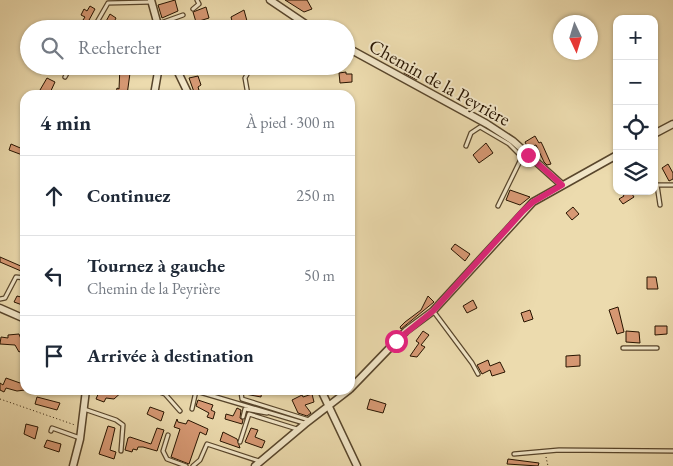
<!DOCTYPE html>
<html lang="fr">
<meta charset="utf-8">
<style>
:root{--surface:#fff;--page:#f6f6f7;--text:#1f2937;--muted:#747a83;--line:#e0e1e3}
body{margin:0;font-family:"EB Garamond",serif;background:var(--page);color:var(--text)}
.controls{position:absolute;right:15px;top:15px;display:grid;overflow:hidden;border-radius:10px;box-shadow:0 1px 4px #0004}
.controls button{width:45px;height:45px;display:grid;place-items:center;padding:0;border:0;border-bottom:1px solid var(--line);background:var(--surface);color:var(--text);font:25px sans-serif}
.compass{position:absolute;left:553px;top:15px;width:45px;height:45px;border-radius:50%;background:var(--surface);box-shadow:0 1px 4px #0004;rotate:176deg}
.stop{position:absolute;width:15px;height:15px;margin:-11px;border:4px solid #db2777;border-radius:50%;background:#fff}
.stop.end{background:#db2777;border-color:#fff;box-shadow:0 1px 5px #0008}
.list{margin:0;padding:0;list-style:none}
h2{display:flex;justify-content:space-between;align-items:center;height:65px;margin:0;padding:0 20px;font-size:21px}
h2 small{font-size:16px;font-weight:400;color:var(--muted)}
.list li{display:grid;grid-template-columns:32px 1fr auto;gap:15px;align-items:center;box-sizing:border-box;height:80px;padding:0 20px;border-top:1px solid var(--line)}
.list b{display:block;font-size:19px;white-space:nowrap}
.list p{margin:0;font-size:16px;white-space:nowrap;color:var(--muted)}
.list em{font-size:16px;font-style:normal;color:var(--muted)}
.icon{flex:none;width:28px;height:28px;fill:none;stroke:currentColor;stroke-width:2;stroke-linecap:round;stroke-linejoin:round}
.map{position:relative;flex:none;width:673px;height:466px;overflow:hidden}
.search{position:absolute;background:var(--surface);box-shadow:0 1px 4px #0004;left:20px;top:20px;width:335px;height:55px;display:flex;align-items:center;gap:12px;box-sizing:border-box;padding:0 18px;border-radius:28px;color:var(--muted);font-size:19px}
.panel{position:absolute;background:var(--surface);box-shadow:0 1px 4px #0004;left:20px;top:90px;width:335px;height:305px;border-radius:15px}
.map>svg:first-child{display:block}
.building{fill:#d79974;stroke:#271400}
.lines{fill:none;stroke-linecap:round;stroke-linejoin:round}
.lane-casing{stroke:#58462c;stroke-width:5.5}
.street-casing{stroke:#58462c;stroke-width:9}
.path{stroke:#271400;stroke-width:1;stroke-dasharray:1 2.5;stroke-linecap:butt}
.lane{stroke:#f3e8ca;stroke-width:3}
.street{stroke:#f3e8ca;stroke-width:6}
.route{stroke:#db2777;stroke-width:6}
.labels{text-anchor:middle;stroke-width:4;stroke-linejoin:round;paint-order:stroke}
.street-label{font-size:19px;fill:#271400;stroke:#f3e8ca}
</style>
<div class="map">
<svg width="673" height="466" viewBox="0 0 673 466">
<rect width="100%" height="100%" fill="#ecdbae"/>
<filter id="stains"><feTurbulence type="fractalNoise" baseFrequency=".004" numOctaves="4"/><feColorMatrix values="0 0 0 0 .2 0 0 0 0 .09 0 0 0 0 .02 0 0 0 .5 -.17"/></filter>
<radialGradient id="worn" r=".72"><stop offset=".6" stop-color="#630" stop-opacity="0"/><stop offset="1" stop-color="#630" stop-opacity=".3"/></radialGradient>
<path class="building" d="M175 0 178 11 162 18 158 5Z
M285 0H307L312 9 304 12Z
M90 6 95 9 88 22 83 20 85 17 81 15 84 9 87 11Z
M206 7 209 18 196 22 193 12Z
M244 10 247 21 230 27V29H223L222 24 232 21 231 17Z
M110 14 116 18 111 28 104 25Z
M120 66H131L127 95H116L117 88 119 89Z
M407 67 420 74 417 80 404 73Z
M346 72V74H352V82L340 83 339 73Z
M198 76 201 85 198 87 199 90 194 92 189 78Z
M47 78 55 82 49 95 40 90Z
M535 136 539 143 541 142 543 146 551 164 547 165 544 162 536 145 528 148 525 142Z
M486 143 493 153 479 163 473 155Z
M11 144 25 150V156L9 150Z
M668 164 673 173V179L669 181 662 168Z
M510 190 530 197 520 205 506 200Z
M621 191H630L634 197 623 204 619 199 624 196Z
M573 207 579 214 572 220 566 213Z
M455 244 470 254 465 261 451 249Z
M0 257 23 267 21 271 0 262Z
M647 277H656L658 289H647Z
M25 287V306L14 302 17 296 21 297Z
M428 296 434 302 401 329 400 327 405 322 421 310Z
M473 300 477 308 467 313 463 306Z
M618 307 624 332 617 334 609 310Z
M530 310 533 319 524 322 521 313Z
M655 326H667V334L655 335Z
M423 331 429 335 421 345 425 347 417 357 410 356 419 343 416 341Z
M626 331 639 332 640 343 626 342Z
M19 334 25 349 19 352 15 345 0 344 1 337 8 338V335Z
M580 355V366L566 367V356Z
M488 360 490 366 500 362 505 372 492 376 490 370 482 374 477 365Z
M6 378 20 383 25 382V390L17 391 6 388 4 392 0 390V383L3 385Z
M118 390H124L114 399 106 398 104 402 96 399 99 392 106 394Z
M244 390H262L261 397 245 394Z
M312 394 314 402 305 405 311 413 307 416 298 413 292 400 302 395 303 397Z
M37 397 60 403 57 410 35 404Z
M370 399 386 404 383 413 367 409Z
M198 400 213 405 211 410 215 412 213 419 207 417 209 413 196 406Z
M150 407 164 412 161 421 147 414Z
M237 408 241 410 240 418 243 420 242 424 225 419 226 414 233 416Z
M177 419 178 422 186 424 188 420 208 429 206 435 200 432 189 464 171 457 180 429 174 427Z
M26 424 38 427 35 439 24 434Z
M108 426 115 428 110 450 116 452 114 459 99 454Z
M157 428 164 430 157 451 143 447H138L137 450 133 449 132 452 125 450 128 438 130 437 151 444Z
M251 428 258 430 255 437 265 441 262 448 245 442Z
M223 432 237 439 240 448 220 441Z
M47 440 61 444 59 452 44 447Z
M508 459 539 463 538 466 507 464Z"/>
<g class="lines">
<defs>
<path id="lane" d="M193 9 199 4 197 0
M158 24 183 15
M93 29 108 3 151 2
M65 77 71 66
M248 95 245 78 249 71 260 66
M466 146 471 133 480 127 509 144 522 157
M660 205 657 185H673
M498 206 522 157 528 155
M0 299 5 298 16 277 25 278
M434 312 472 363 478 374
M623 348H657
M153 390 165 394 180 411
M241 392 242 399 309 420
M84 409 116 420 123 425 121 451
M192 409 196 391 304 423
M243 417 245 409 267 413
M51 431 52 428 80 438
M168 435 163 451 167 459 186 466
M240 442 249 414 297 429
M514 454 559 450 673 451
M193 466 200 460 207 444 259 461"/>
<path id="street" d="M151 0 159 29
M270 0 313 29
M346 47 487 124 513 141 562 185
M175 66 189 95
M154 95 159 66
M654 134 673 124
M0 308 25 319
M350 389 406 331 433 311 533 202 617 155
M321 390 357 466
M73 466 80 439 86 390
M255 466 305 424 349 390"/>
</defs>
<use href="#lane" class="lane-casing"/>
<use href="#street" class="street-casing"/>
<path class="path" d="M0 399 75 425
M546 457 548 466"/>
<use href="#lane" class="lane"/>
<use href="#street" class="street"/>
</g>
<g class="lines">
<path class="route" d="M396 341 433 311 523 211 533 202 562 185 528 155"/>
</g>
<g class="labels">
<g class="street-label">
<text transform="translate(440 82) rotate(29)" y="7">Chemin de la Peyrière</text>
</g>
</g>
<rect width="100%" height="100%" filter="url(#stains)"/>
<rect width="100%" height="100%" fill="url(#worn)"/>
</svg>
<div class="controls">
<button>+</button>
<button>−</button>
<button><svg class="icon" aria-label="locate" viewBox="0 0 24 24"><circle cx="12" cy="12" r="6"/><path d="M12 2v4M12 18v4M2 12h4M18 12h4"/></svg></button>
<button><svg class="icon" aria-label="layers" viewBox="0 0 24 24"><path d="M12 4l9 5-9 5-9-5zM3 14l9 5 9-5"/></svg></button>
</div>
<svg class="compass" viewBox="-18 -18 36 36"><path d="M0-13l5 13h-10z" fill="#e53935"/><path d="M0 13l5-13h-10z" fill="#747a83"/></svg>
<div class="stop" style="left:396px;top:341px"></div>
<div class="stop end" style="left:528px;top:155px"></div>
<div class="search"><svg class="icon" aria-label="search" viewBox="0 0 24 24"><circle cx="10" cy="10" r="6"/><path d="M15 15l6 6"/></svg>Rechercher</div>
<section class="panel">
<h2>4 min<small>À pied · 300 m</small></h2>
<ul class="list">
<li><svg class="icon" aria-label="ahead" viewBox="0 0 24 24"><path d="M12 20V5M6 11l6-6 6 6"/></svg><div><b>Continuez</b></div><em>250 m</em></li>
<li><svg class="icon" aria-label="left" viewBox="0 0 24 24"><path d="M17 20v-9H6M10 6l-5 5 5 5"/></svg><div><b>Tournez à gauche</b><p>Chemin de la Peyrière</p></div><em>50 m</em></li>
<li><svg class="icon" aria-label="arrive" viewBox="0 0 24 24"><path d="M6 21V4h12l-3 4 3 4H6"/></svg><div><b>Arrivée à destination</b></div></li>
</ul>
</section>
</div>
